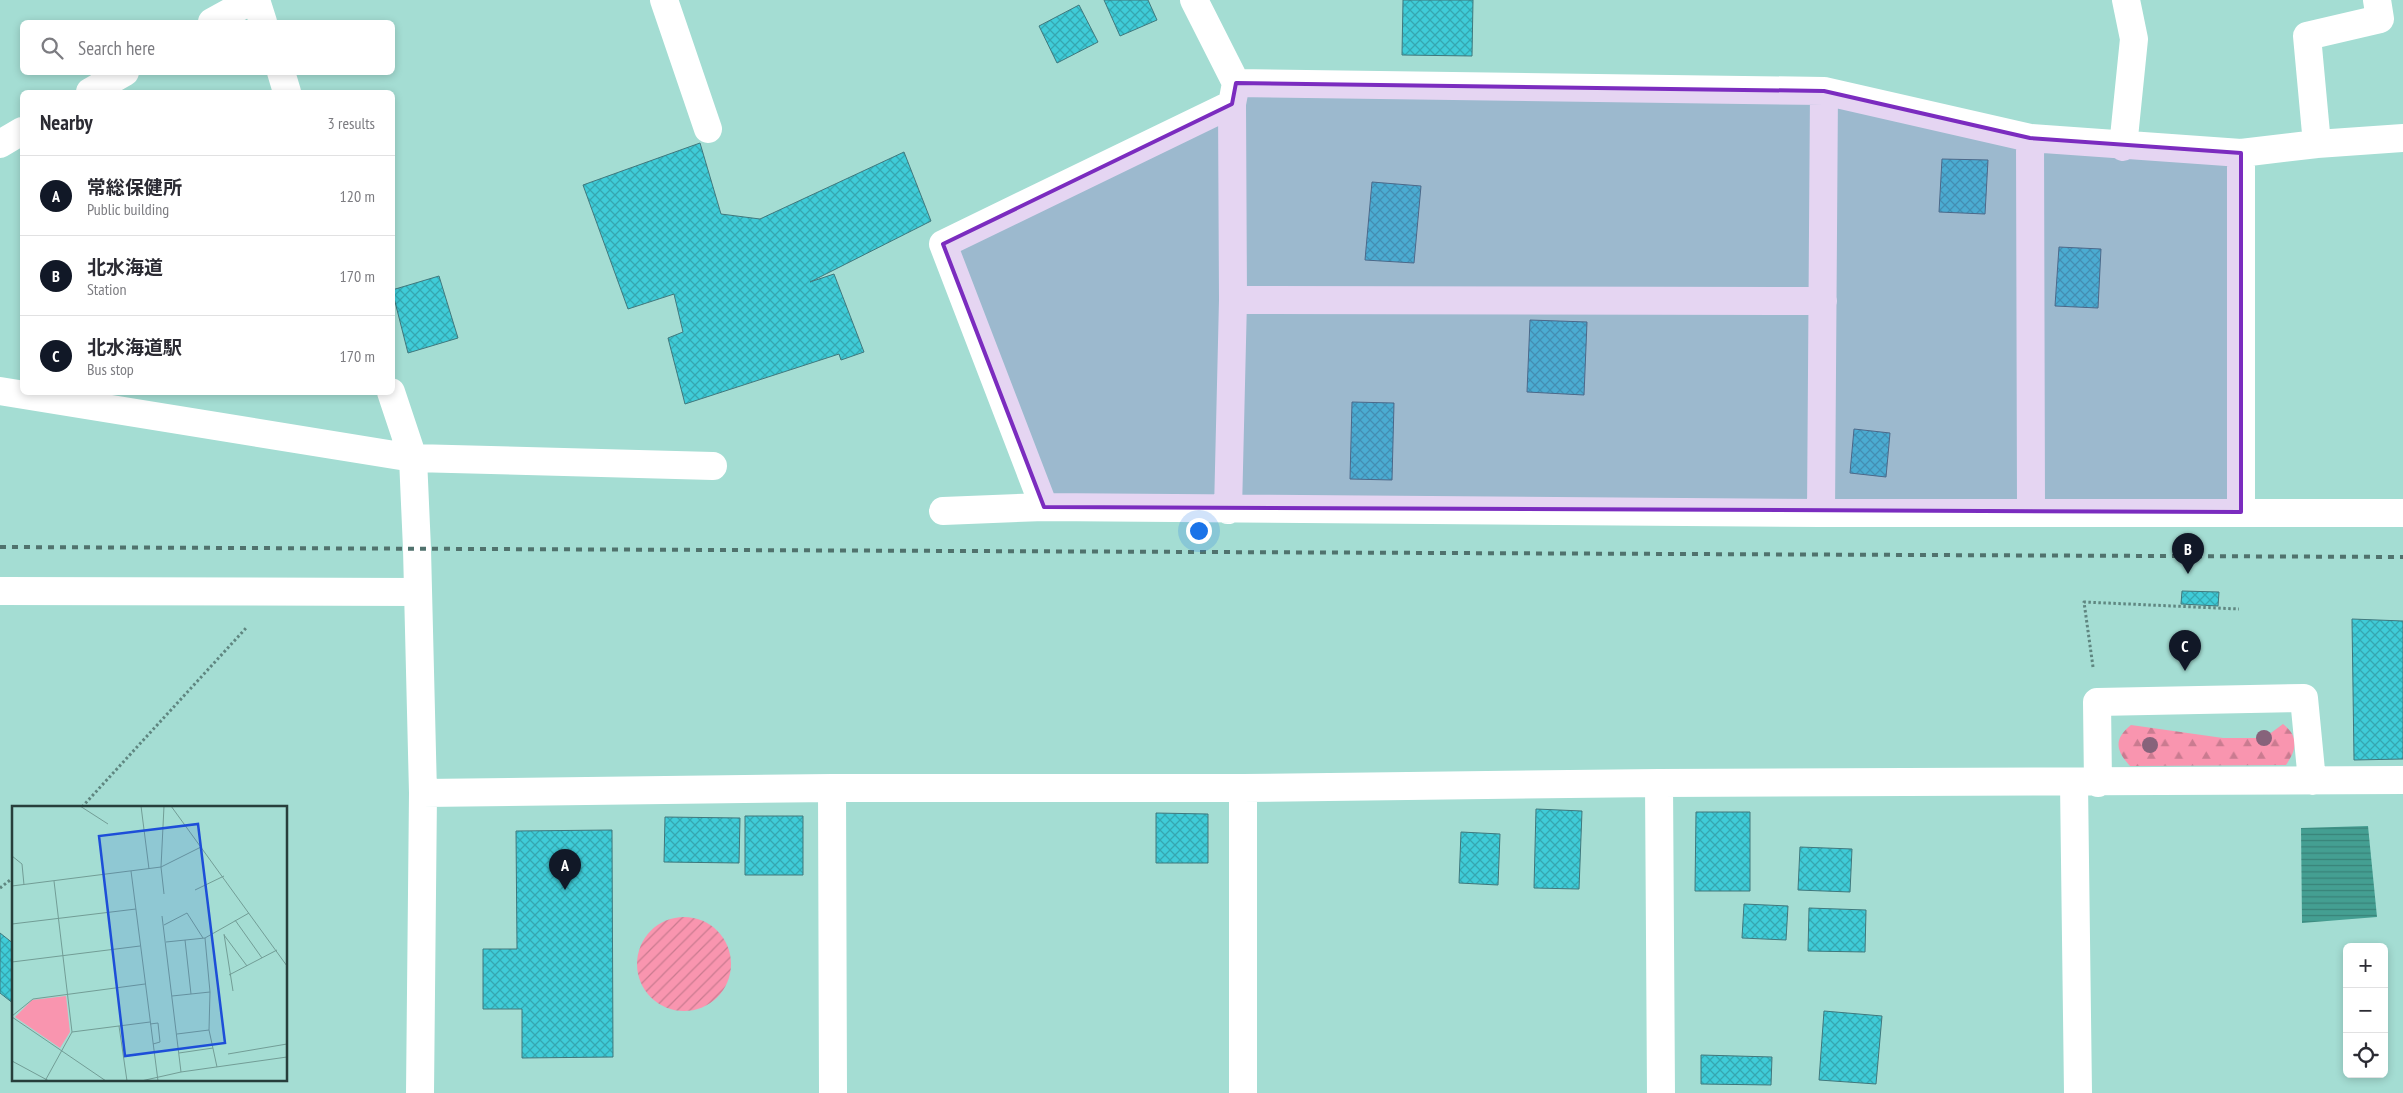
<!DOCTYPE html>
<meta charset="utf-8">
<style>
:root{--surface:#fff;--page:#f2f2f3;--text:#2b2b33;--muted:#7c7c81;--line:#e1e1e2;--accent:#111827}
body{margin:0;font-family:"PT Sans Narrow","Noto Sans JP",sans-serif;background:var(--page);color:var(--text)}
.controls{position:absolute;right:15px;bottom:15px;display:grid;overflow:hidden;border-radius:8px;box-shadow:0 2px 8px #0003}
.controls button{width:45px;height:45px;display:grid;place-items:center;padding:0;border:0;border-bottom:1px solid var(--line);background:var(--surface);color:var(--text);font:25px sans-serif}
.you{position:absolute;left:1198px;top:530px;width:18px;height:18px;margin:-12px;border:4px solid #fff;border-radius:50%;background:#1a73e8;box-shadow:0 0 0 8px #1a73e833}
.badge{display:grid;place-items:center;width:32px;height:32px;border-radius:50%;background:var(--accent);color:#fff;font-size:16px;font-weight:700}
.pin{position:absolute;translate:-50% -41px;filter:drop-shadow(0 1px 2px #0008)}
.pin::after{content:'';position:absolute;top:26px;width:18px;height:15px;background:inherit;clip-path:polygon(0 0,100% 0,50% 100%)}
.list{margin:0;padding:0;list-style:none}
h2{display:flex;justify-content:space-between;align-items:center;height:65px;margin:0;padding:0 20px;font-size:21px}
h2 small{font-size:16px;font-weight:400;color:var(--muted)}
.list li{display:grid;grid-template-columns:32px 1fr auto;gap:15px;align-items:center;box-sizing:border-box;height:80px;padding:0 20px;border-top:1px solid var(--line)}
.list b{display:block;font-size:19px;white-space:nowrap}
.list p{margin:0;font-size:16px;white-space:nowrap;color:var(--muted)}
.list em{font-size:16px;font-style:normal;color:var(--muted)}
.icon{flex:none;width:28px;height:28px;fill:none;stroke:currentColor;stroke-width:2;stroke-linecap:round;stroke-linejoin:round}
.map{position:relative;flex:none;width:2403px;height:1093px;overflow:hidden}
.search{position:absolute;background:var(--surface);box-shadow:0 2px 8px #0003;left:20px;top:20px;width:375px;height:55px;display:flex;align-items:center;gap:12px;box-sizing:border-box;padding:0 18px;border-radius:8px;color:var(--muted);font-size:19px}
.panel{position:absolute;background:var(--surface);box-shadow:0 2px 8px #0003;left:20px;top:90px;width:375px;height:305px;border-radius:8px}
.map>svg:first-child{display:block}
.forest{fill:url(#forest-firs)}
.garden{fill:url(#garden-furrows)}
.water{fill:url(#water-rules)}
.building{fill:url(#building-cross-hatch);stroke:#40787d}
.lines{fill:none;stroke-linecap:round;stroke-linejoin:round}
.path{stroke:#5f8680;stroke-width:3;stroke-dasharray:2.5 2.5;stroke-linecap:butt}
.minor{stroke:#fff;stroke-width:28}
.rail{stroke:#50726d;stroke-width:4;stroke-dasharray:6 6;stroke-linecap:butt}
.tree{fill:#87637b}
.marked{fill:#7b2cbf;fill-opacity:0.2;stroke:#7b2cbf;stroke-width:4;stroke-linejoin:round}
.inset-road{fill:none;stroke:#729d96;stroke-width:1}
.view{fill:#1d4ed8;fill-opacity:0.15;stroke:#1d4ed8;stroke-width:2.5}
.inset-edge{fill:none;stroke:#273e3b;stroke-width:2.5}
</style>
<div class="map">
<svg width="2403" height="1093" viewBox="0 0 2403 1093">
<defs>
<pattern id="forest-firs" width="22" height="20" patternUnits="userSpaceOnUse" patternTransform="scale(1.25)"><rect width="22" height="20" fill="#f995af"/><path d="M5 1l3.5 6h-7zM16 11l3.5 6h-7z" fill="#ca7b90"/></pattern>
<pattern id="garden-furrows" width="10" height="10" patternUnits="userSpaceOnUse" patternTransform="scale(1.25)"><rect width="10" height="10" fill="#f995af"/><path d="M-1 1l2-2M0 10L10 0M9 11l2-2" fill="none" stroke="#ca7b90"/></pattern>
<pattern id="water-rules" width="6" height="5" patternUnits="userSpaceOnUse" patternTransform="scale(1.25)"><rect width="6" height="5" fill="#449f92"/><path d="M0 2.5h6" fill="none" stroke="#398378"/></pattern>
<pattern id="building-cross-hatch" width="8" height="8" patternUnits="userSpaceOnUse" patternTransform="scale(1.25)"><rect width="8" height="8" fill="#3fccd8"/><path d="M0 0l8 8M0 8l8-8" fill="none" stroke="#35a7b0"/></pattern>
</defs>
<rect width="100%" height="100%" fill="#a4ddd3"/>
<path class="forest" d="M2283 724C2299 737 2297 749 2286 765L2130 766C2115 749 2114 739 2131 725L2223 738H2264Z"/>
<path class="garden" d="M637 964a47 47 0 1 1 94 0a47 47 0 1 1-94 0Z"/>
<path class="water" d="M2368 826 2377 917 2302 923 2301 828Z"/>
<path class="building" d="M1104 0H1148L1157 20 1120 36Z
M1403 0H1473L1472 56 1402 55Z
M1079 5 1098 42 1057 63 1039 26Z
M700 143 721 214 760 219 904 152 931 221 810 282 834 274 864 352 841 360 839 354 685 404 668 338 683 332 674 294 628 309 583 185Z
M1942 159 1988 160 1985 214 1939 212Z
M1372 182 1421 186 1414 263 1365 260Z
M2059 247 2101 249 2098 308 2055 306Z
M439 276 458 338 408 353 392 290Z
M1530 320 1587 322 1584 395 1527 392Z
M1352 402 1394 403 1392 480 1350 479Z
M1854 429 1890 433 1886 477 1850 473Z
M2182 591 2219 592 2218 606 2181 604Z
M2352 619 2403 621V759L2354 760Z
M1536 809 1582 811 1579 889 1534 888Z
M1696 812H1750V891H1695Z
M1156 813 1208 814V863H1156Z
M745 816H803V875H745Z
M665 817 740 818 739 863 664 862Z
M612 830 613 1057 522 1058V1009H483V949H517L516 831Z
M1461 832 1500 834 1498 885 1459 883Z
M1800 847 1852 849 1850 892 1798 890Z
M1744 904 1788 906 1786 940 1742 938Z
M1809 908 1866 910 1865 952 1808 951Z
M0 933 14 944V1004L0 993Z
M1824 1011 1882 1016 1876 1084 1819 1080Z
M1701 1055 1772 1057 1771 1085 1701 1084Z"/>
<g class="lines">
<path class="path" d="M2093 667 2084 602 2239 609
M82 807 247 627
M0 888 14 877"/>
<path class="minor" d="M256 0 263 22
M664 0 708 129
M1194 0 1236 83 1232 104 1233 300 1228 510
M212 22 252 0
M281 72 287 92
M1236 83 1824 91 2030 138 2241 153 2317 144 2403 138
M90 92 125 72
M2030 138 2031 511
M0 144 22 131
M2317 144 2307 36 2380 19 2377 0
M2123 147 2134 39 2126 0
M2241 153V512
M1233 300 1823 301
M0 391 413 458 713 466
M391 392 413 458 417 549 423 793 420 1093
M1044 507 943 244 1232 104
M943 511 1044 507 1821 513H2403
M1821 513 1824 91
M0 591 417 592
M1659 783 1661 1093
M2074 783 2078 1093
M2098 783 2097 702 2304 698 2312 781
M832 788 833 1093
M1243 788V1093
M423 793 832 788H1243L1659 783 2403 780"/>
<path class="rail" d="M0 547 2403 557"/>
</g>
<g class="tree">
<circle cx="2264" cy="738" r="8"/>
<circle cx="2150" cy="745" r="8"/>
</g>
<path class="marked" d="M1236 83 1824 91 2030 138 2241 153V512L1044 507 943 244 1232 104Z"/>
<g transform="translate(12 806)">
<rect width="275" height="275" fill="#a4ddd3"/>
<path d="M54 190 58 226 48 242 3 211 20 194Z" fill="#f995af"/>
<path class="inset-road" d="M68 0 96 18M129 0 137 63M159 0 275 160M0 50 10 58 12 79M119 65 146 275M0 80 149 61 189 41M183 84 212 70M152 88 149 61 152 0M150 110 169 266M223 114 250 152M0 118 124 103M152 119 175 107 191 132M212 128 221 185M212 129 235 160M193 132 198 186 197 224 205 261M173 134 179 188M154 136 193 132 237 107M0 156 128 140M217 169 265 144M160 190 198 186M0 210 21 193 133 178M0 211 94 275M138 218 146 217 148 236 141 238M107 220 115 275M60 226 138 216M165 228 197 224M167 247 201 242M216 248 275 238M0 255 37 275M33 275 60 226 42 75M129 275 169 266 275 251"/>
<path class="view" d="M186 18 213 237 113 250 87 30Z"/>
<rect width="275" height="275" class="inset-edge"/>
</g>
</svg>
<div class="controls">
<button>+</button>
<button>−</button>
<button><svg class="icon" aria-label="locate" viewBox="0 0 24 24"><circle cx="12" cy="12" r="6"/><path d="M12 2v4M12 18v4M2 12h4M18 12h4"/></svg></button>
</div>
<div class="you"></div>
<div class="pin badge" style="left:565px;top:890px">A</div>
<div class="pin badge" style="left:2188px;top:574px">B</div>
<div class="pin badge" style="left:2185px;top:671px">C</div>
<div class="search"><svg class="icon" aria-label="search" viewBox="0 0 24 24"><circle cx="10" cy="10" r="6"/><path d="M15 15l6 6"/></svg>Search here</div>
<section class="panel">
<h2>Nearby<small>3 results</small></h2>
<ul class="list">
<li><span class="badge">A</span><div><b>常総保健所</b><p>Public building</p></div><em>120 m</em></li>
<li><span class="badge">B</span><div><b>北水海道</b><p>Station</p></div><em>170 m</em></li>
<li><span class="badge">C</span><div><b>北水海道駅</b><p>Bus stop</p></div><em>170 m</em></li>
</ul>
</section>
</div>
